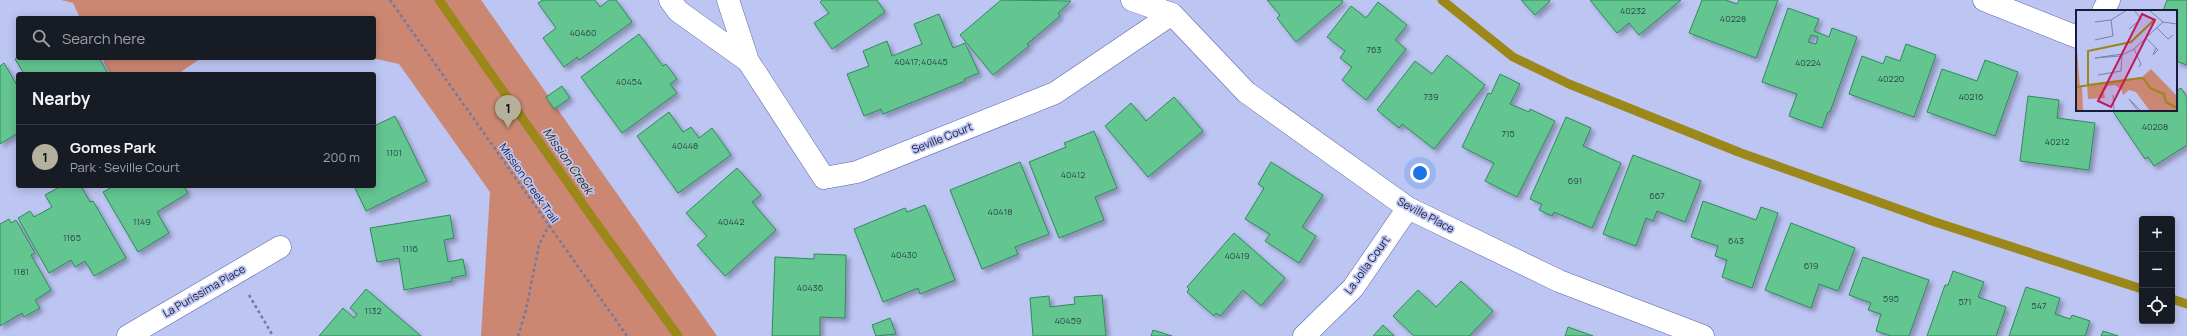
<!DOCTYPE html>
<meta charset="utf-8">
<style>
:root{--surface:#171b24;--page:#20242c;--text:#f1f3f6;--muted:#9ea1a6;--line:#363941;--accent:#b5b19c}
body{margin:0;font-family:Manrope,sans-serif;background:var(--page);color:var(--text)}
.controls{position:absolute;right:12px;bottom:12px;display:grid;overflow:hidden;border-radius:4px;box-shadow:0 2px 10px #0003}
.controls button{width:36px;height:36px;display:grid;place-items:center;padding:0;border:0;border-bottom:1px solid var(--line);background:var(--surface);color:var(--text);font:20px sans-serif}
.you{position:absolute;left:1420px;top:173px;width:14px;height:14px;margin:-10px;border:3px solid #fff;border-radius:50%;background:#1a73e8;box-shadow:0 0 0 6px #1a73e833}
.badge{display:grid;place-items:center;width:26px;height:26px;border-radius:50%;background:var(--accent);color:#111;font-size:13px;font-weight:700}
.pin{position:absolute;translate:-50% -33px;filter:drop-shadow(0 1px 2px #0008)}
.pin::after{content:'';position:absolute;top:21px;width:14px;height:12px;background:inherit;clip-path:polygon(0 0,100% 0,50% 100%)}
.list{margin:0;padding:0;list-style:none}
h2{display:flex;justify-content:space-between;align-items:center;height:52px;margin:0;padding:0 16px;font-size:17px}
h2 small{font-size:13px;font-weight:400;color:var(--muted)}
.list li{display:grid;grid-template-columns:26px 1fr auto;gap:12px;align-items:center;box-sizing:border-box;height:64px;padding:0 16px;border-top:1px solid var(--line)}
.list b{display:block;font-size:15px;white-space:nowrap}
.list p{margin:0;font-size:13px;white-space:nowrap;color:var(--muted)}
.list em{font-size:13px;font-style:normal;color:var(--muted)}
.icon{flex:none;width:22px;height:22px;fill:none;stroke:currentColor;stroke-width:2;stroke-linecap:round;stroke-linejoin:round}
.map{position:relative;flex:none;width:2187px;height:336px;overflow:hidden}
.search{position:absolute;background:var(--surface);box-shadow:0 2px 10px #0003;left:16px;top:16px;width:360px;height:44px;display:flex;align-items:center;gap:10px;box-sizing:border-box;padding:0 14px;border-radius:4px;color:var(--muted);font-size:15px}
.panel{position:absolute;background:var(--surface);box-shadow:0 2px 10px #0003;left:16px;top:72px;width:360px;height:116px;border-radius:4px}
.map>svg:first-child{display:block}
.green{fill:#cc8772}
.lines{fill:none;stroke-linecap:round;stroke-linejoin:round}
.stream{stroke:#9b871a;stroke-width:9}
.building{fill:#64c691;stroke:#30895d;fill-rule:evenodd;filter:url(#shadow)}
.minor-casing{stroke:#5d63aa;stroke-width:23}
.path{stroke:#73799f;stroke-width:2.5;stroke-dasharray:3 3;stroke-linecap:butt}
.minor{stroke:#fff;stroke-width:22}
.labels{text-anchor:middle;stroke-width:3.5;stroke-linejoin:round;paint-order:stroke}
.number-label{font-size:9px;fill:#2c464f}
.street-label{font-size:11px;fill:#191c39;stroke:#bdc5f3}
.water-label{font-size:12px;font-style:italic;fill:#332a00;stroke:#bdc5f3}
.inset-river{fill:none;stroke:#9b871a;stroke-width:2}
.inset-road{fill:none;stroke:#7b81a9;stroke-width:1}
.view{fill:#c2185b;fill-opacity:0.15;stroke:#c2185b;stroke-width:2}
.inset-edge{fill:none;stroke:#191c39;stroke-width:2}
</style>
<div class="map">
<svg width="2187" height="336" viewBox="0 0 2187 336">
<defs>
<filter id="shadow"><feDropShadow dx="3.5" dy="3.5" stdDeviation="2" flood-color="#0004"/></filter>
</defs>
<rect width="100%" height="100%" fill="#bdc5f3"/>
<path class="green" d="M61 0H481L717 336H481L490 192 399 64 372 58H374V18H80L73 3Z
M102 58H201L178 74H110Z"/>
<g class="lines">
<path class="stream" d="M439 0 594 220 678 336
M1442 0 1513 57 1569 84 1741 153 1935 222 2142 289
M2172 299 2187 304"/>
</g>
<path class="building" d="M543 0H595L600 7 609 0H616L632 22 579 60 577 57 564 67 543 38 556 28 538 3Z
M822 0H877L885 12 832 49 814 23 829 13 820 2Z
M1001 0 1071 1 1058 13 1060 16 1027 44 1029 46 993 75 960 35Z
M1267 0H1342L1343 2 1296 42 1277 18 1280 15Z
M1521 0H1549L1550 1 1535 15Z
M1590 0H1681L1639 35 1629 23 1617 33Z
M1702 0H1726L1737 4 1739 0H1778L1756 58 1689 33Z
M2167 0H2187V65L2176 61V11H2163Z
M1378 2 1407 25 1395 40 1406 49 1366 100 1342 80 1352 67 1340 58 1345 51 1327 37 1351 6 1366 18Z
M1788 8 1819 19 1814 31 1829 37 1832 28 1857 37 1830 112H1828L1822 128 1789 116 1797 94 1762 82ZM1811 35 1818 37 1816 44 1808 42Z
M939 14 953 48 965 43 979 73 964 79 965 81 883 114 881 109 864 116 847 74 869 66 863 51 887 41 892 56 922 44 914 24Z
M639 34 663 66 666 64 677 79 670 84 677 93 622 133 581 77Z
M1906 44 1936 55 1914 117 1849 94 1862 56 1883 64 1886 56 1900 61Z
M1447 55 1485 85 1434 149 1402 124 1399 128 1377 110 1415 61 1432 74Z
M18 57 99 58 108 74H24L15 59Z
M1985 60 2018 72 1995 136 1927 112 1942 69 1977 81Z
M4 63 18 87V133L0 144V66Z
M1500 74 1520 84 1510 104 1529 112 1530 109 1555 121 1517 197 1485 181 1494 163 1462 147 1488 93 1491 94Z
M562 86 570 98 554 109 546 97Z
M2181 88 2187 97V145L2154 166 2148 157 2145 159 2112 110H2176V91Z
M2028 96 2059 100 2057 118 2095 123 2089 170 2020 161Z
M1174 97 1203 131 1148 177 1105 126 1131 103 1146 121Z
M669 112 683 132 691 127 699 138 712 128 731 155 678 193 637 136Z
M395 116 427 181 366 211 354 186H374V126Z
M1566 117 1591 128 1583 146 1621 163 1592 228 1554 212 1552 216 1539 210 1542 204 1530 199Z
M1094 131 1117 188 1095 197 1104 220 1059 238 1029 162 1066 147 1064 143Z
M1633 155 1701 181 1685 222 1657 211 1653 221 1646 218 1636 246 1603 234Z
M1020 162 1049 234 1015 247 1018 254 982 269 950 190Z
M1271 162 1323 195 1302 227 1316 236 1299 263 1265 241 1270 234 1245 219 1264 188 1258 184Z
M737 168 761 195 752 202 776 230 725 276 697 245 707 236 686 213Z
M61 186H81L90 202 93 201 126 258 94 276 85 261 75 267 71 260 49 273 18 218 30 211 34 217 52 207 45 195Z
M114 186H184L188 193 157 212 169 233 138 252 103 192Z
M1703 201 1756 220 1761 207 1778 213 1752 288 1722 277 1727 260 1715 256 1718 246 1691 237Z
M925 205 955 280 920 294 918 288 883 302 854 229 905 208 907 212Z
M450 215 454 238 444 240 448 262 463 259 466 275 451 278 452 281 404 290 399 258 377 262 370 228Z
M9 219 11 223 16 220 35 253 31 255 51 290 35 300 40 308 24 317 22 313 0 326V224Z
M1791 223 1855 248 1838 291 1819 284 1811 308 1765 290Z
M1234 233 1285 278 1261 306 1243 290 1220 316 1216 313 1214 316 1187 292 1189 289 1187 287Z
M814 254 846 255 845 318 820 317V336H772L775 257 814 259Z
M1863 257 1929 280 1909 336H1891L1876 331 1881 314 1868 310 1871 303 1849 295Z
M1953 271 1984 282 1978 297 2006 307 1996 336H1927L1945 285H1948Z
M1461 281 1493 311 1469 336H1414L1393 316 1418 290 1436 307Z
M2026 287 2060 298 2055 314 2070 319 2072 315 2090 321 2085 336H2009Z
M366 289 421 336H319L343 308 354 318 357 314 350 308Z
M1102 295 1106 336H1033L1030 298 1049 296 1050 307 1075 304 1074 297Z
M890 318 896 334 876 336 872 325Z
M1383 325 1394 336H1373Z
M1568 327 1593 336H1565Z
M1153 330 1172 336H1151Z
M2103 331 2118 336H2101Z"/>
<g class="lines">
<defs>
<path id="minor" d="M670 0 678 11 748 61
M728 0 748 61 824 178 857 172 1055 93 1172 14
M1132 0 1172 14 1246 92 1408 208 1559 281 1703 336
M1984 0 2077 37
M2103 11 2109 0
M128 336 280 247
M1304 336 1353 288 1408 208"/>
</defs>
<use href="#minor" class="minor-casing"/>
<path class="path" d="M390 0 627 336
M249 295 273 336
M518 336 526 310 539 245 549 225"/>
<use href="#minor" class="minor"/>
</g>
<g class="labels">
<g class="number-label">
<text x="1633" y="14">40232</text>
<text x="1733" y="22">40228</text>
<text x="583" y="36">40460</text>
<text x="1374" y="53">763</text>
<text x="921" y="65">40417;40445</text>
<text x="1808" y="66">40224</text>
<text x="1891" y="82">40220</text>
<text x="629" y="85">40454</text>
<text x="1431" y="100">739</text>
<text x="1971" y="100">40216</text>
<text x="2155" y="130">40208</text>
<text x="1508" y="137">715</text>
<text x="2057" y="145">40212</text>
<text x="685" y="149">40448</text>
<text x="394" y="156">1101</text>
<text x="1073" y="178">40412</text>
<text x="1575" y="184">691</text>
<text x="1657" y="199">667</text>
<text x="1000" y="215">40418</text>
<text x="142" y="225">1149</text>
<text x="731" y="225">40442</text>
<text x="72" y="241">1165</text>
<text x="1736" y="244">643</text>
<text x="410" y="252">1116</text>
<text x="904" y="258">40430</text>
<text x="1237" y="259">40419</text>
<text x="1811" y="269">619</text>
<text x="21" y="275">1181</text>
<text x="810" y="291">40436</text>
<text x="1891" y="302">595</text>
<text x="1965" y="305">571</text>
<text x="2039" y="309">547</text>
<text x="373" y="314">1132</text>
<text x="1068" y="324">40459</text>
</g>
<g class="street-label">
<text transform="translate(942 138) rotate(-22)" y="4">Seville Court</text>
<text transform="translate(529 183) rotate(55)" y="4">Mission Creek Trail</text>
<text transform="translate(1426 215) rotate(28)" y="4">Seville Place</text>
<text transform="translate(1367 265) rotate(-54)" y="4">La Jolla Court</text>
<text transform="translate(204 291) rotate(-30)" y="4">La Purissima Place</text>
</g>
<g class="water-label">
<text transform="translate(568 161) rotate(55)" y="4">Mission Creek</text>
</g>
</g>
<g transform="translate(2076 10)">
<rect width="101" height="101" fill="#bdc5f3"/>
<path d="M0 27 4 77H6L7 101H0ZM75 59 101 86V101H74L60 82 53 80 47 85 45 79 39 75 32 76 28 82 29 88 12 89 11 74 66 67Z" fill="#cc8772"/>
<path class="inset-river" d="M12 75V41L55 32 79 9M0 77 65 68 68 69 74 78 88 84 90 92 101 98"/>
<path class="inset-road" d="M73 0 87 12 101 14M19 12 35 10 51 0M81 18 92 29 97 25M53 19 65 9 59 1M71 29 82 40 77 45 80 38M19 30 37 26 35 10M58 39 65 54 63 57M46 44 19 48 44 46 58 39 87 12M22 65 45 61 46 44M37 85 38 101M62 101 53 89 65 101"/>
<path class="view" d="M66 4 79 10 35 97 22 91Z"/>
<rect width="101" height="101" class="inset-edge"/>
</g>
</svg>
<div class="controls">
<button>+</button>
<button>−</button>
<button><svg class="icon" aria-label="locate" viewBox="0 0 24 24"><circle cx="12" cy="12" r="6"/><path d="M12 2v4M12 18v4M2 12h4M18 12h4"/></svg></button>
</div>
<div class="you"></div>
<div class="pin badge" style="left:508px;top:128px">1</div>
<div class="search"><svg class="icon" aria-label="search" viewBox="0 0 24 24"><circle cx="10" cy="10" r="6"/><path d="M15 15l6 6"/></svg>Search here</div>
<section class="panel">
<h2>Nearby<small></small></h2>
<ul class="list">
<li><span class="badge">1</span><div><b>Gomes Park</b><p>Park · Seville Court</p></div><em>200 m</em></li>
</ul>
</section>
</div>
